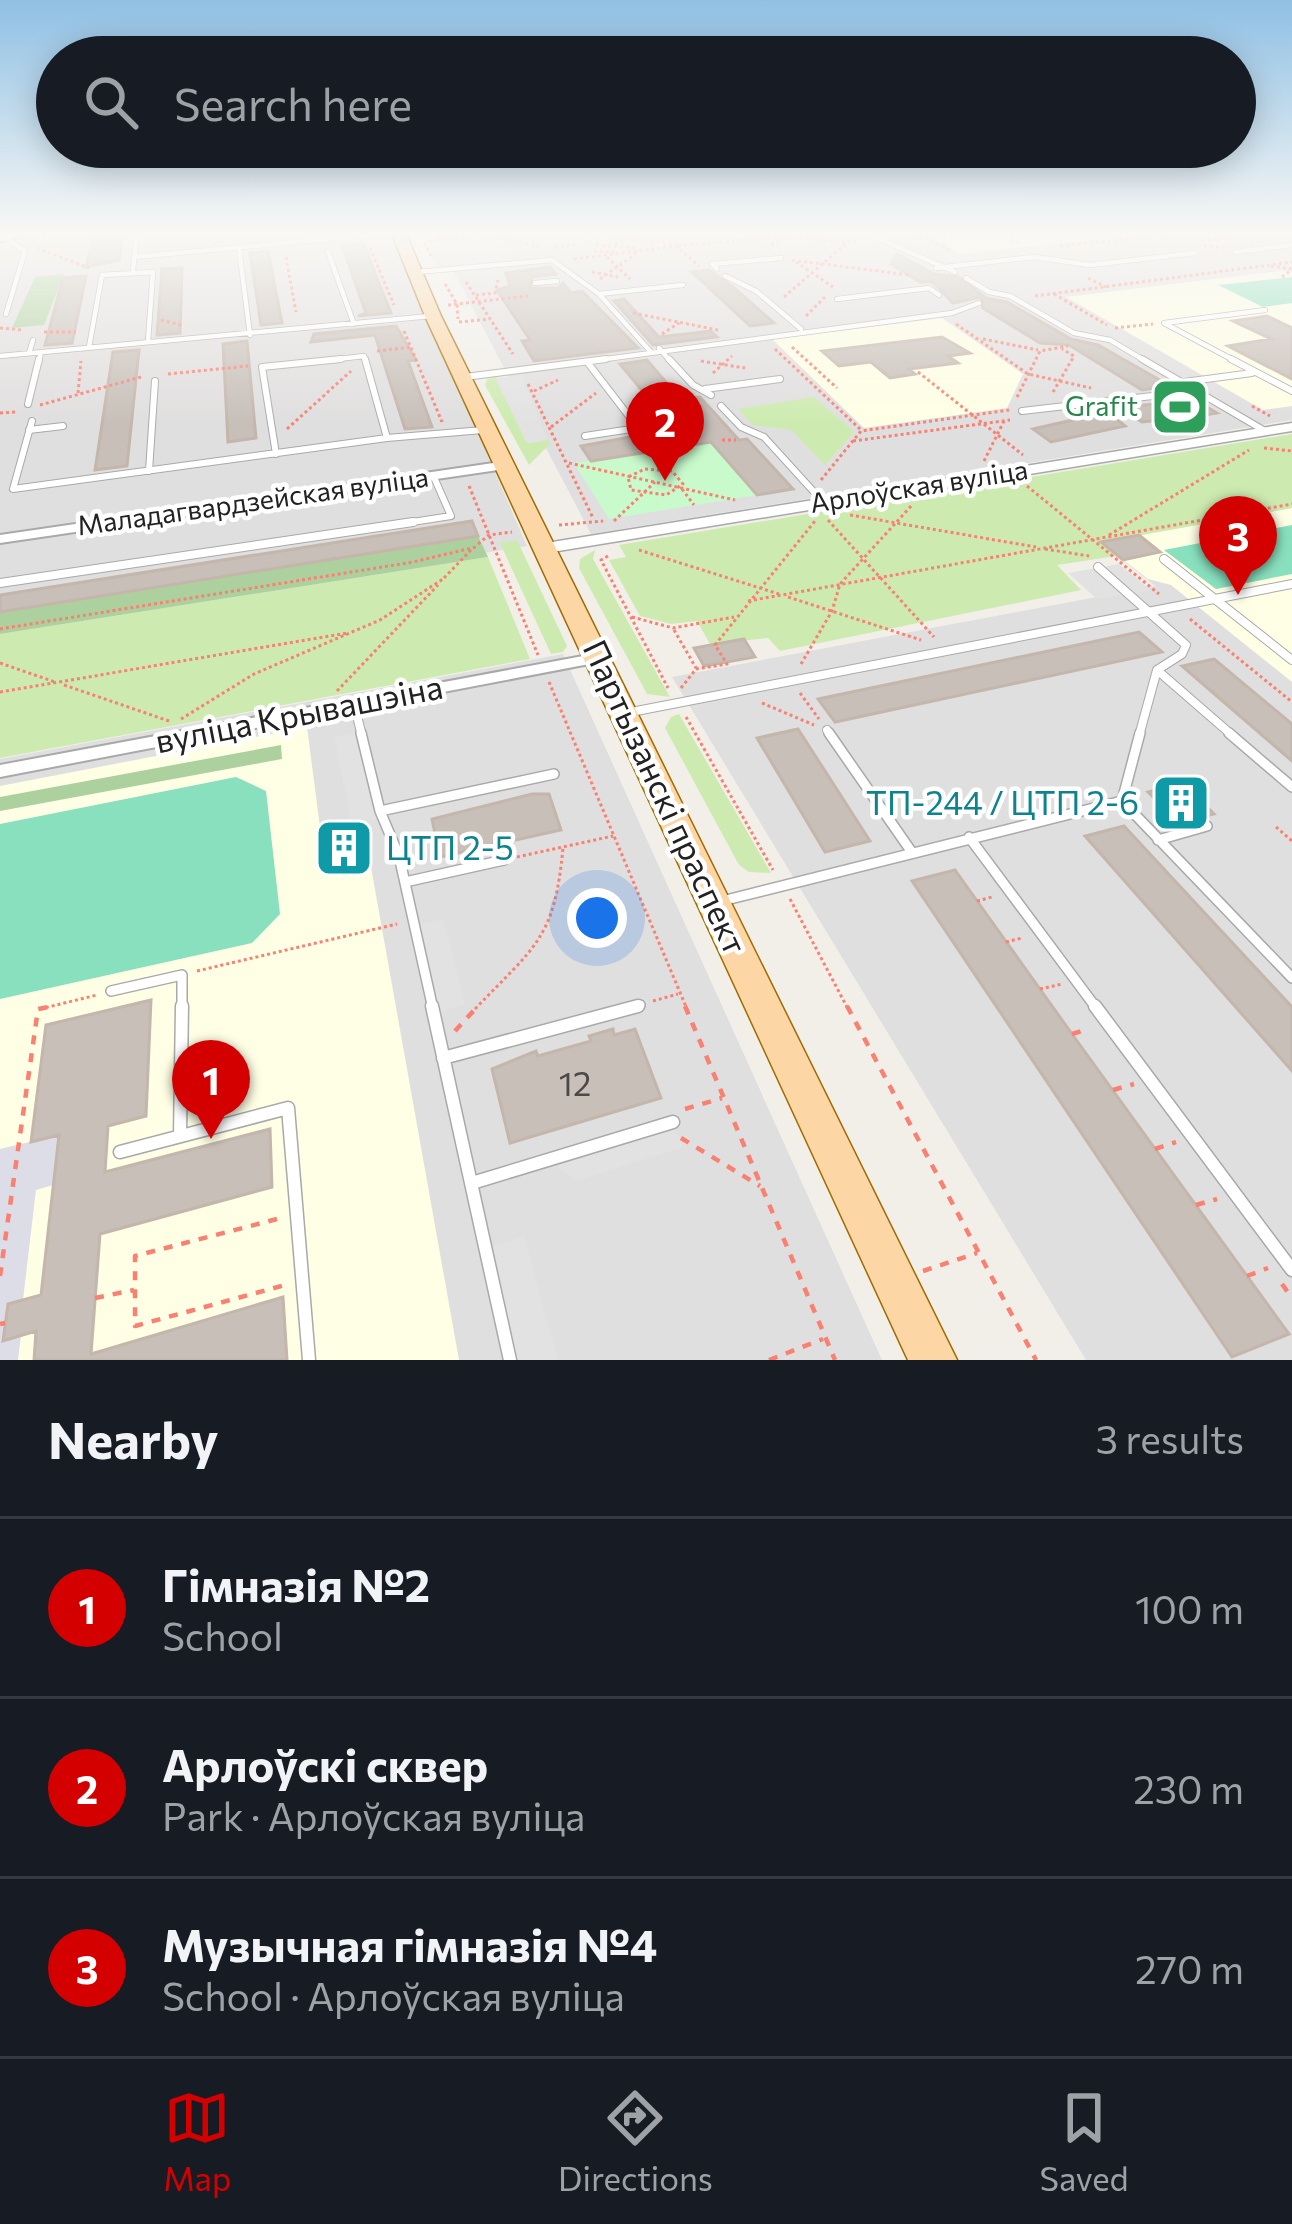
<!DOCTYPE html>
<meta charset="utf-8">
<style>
:root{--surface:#171b24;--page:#20242c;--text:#f1f3f6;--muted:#9ea1a6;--line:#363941;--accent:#d40000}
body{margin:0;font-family:Commissioner,sans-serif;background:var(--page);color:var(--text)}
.you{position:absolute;left:597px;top:918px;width:42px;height:42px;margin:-30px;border:9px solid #fff;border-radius:50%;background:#1a73e8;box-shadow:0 0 0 18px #1a73e833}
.badge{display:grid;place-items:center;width:78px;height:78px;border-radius:50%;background:var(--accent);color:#fff;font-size:39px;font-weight:700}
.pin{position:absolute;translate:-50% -99px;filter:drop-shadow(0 3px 6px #0008)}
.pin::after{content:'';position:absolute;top:63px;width:42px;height:36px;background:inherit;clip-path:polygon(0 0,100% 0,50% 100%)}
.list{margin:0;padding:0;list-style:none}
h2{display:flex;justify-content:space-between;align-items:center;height:156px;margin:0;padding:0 48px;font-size:51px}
h2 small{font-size:39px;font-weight:400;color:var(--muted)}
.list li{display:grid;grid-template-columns:78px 1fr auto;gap:36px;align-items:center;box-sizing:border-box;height:180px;padding:0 48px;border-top:3px solid var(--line)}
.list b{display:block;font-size:45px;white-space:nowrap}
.list p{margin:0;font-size:39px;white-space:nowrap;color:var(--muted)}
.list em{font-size:39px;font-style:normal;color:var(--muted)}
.icon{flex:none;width:66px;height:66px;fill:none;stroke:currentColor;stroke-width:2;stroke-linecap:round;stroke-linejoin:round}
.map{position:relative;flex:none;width:1292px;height:1360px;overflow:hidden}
.search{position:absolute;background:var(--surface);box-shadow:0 6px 30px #0003;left:36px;right:36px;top:36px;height:132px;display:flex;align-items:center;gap:30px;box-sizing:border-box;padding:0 42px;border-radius:66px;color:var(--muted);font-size:45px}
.sheet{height:696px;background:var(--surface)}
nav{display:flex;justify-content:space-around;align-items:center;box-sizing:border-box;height:168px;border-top:3px solid var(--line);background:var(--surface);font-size:33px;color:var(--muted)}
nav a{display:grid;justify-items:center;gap:6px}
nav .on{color:var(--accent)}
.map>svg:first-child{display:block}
.residential{fill:#e0dfdf}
.education{fill:#ffffe5}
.grass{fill:#cdebb0}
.forest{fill:#add19e}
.park{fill:#c8facc}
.pitch{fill:#88e0be}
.parking{fill:#e2e2e2}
.plaza{fill:#dddde8}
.building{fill:#c7bfb8;stroke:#c4b6ab;stroke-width:3}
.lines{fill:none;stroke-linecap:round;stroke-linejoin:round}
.service-far4-casing{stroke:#a9a9a9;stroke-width:6}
.service-far3-casing{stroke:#a9a9a9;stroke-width:8}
.service-far2-casing{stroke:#a9a9a9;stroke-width:10}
.service-far1-casing{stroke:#a9a9a9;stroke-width:12}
.service-casing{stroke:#a9a9a9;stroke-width:15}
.minor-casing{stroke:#a9a9a9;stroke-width:4}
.tertiary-casing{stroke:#a9a9a9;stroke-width:3}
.secondary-casing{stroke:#707d05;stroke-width:3}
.primary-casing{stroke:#a06b00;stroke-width:3}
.path-far1{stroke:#fa8072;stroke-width:3;stroke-dasharray:3 3;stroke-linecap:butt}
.path{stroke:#fa8072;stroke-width:4.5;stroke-dasharray:9 9;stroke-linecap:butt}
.service-far4{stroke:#fff;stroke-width:4.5}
.service-far3{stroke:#fff;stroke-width:6}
.service-far2{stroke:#fff;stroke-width:8}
.service-far1{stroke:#fff;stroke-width:9}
.service{stroke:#fff;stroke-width:12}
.minor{fill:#fff;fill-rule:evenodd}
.tertiary{fill:#fff;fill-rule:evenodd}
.secondary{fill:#f7fabf;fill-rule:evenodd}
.primary{fill:#fcd6a4;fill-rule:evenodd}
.labels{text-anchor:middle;stroke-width:9;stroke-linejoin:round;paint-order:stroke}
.far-leisure-label{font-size:27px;fill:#27864d;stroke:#fff;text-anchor:end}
.far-street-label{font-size:27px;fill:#222;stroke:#fff}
.street-label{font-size:33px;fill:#222;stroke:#fff}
.culture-label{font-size:33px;fill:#0d838f;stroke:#fff;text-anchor:end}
.near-number-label{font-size:33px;fill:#4b4948}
</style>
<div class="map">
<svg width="1292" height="1360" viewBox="0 0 1292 1360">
<rect width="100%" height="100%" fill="#f2efe9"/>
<path class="residential" d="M33 234H392L527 546 0 633V240Z
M434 234H1292V420L591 534Z
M1292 508V1360H1086L672 677 1155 586 1101 542Z
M563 654 882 1360H0V759Z"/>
<path class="education" d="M926 234H1140L960 254Z
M1281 271 1292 272V406L1263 410 1066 297Z
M942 318 1023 374 1007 408 864 428 772 339Z
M1292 508V682L1171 585 1148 579 1101 542Z
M307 727 325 866 369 856 459 1360H0V786Z"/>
<path class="grass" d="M503 374 496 378 527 443 548 440 550 444 529 465 485 385 487 379Z
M814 397 854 432 825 465 791 430 753 425 738 409Z
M1292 434V508L1103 542 1116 556 1057 565 1081 590 780 651 768 638 710 644 697 621 671 624 640 616 609 560 626 557 619 545Z
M517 540 567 646 563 652 551 654 500 543Z
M595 550 593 559 670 697 647 694 579 568 580 559Z
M488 557 530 659 0 758V634Z
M679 714 771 873 749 872 739 865 665 728 671 717Z"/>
<path class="forest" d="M64 274 44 325 12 328 35 277Z
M478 536 488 557 0 634V612Z
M281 745 282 759 0 811V797Z"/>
<path class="park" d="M706 443 713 444 757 495 609 519 574 463Z"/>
<path class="pitch" d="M1292 277V303L1263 307 1218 285Z
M1292 525V574L1216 589 1164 550Z
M236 777 266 791 280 914 252 943 0 999V824Z"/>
<path class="parking" d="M497 240 512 261 438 268 428 246Z
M522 375 548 440 527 443 495 378Z
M1119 564 1151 590 1097 599 1068 573Z
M361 731 382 818 352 825 334 737Z
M443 919 465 1004 434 1014 415 926Z
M673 1122 683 1147 577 1181 548 1160Z
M524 1236 558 1360H510L485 1250Z"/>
<path class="plaza" d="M59 1135 53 1185 36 1190 23 1300 8 1304 3 1339 21 1335 18 1360H0V1149Z"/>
<path class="building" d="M123 234 119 260 86 267 94 236Z
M363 243 391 313 358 316 366 313 342 245Z
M268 251 282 323 261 325 250 253Z
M897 254 934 274 959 277 986 298 1007 302 1071 339 1098 345 1170 386 1142 390 1069 345 1040 343 983 308 981 297 953 303 933 282H920L891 264Z
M550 267 556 274 532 277 530 288H558L563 283 571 293 582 291 638 348 534 361 522 341 530 340 497 290 510 286 506 273Z
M182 268 180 333 157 335 162 269Z
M709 270 733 287 774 323 750 326 692 272Z
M86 276 72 343 45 345 63 278Z
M624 299 659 337 711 331 717 337 653 345 614 301Z
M1267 316 1292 328V379L1228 346 1271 339 1233 321Z
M396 326 416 360 408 361 432 427 405 429 375 335 311 342 314 334Z
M942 337 970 353 948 356 958 363 909 369 915 374 890 378 871 362 839 366 822 351Z
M247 341 256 438 228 442 223 344Z
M139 350 127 466 95 470 113 352Z
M647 360 670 387 686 399 700 397 739 440 747 439 793 489 757 495 711 442 591 461 581 446 674 429 620 364Z
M1193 399 1217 413 1193 417V425L1182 418 1142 422 1120 408Z
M1108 412 1125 426 1051 442 1033 429Z
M472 521 478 536 0 612V595Z
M1139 535 1160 552 1123 560 1101 542Z
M1139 632 1162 652 835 722 818 699Z
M744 639 755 657 704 666 694 648Z
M1214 659 1292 724V761L1182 666Z
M798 729 818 760 870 841 825 852 757 738Z
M1183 783 1214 814 1179 823 1148 792Z
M532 794H549L561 830 440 857 432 819Z
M1124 826 1292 1007V1071L1085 836Z
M363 830 369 856 325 867 320 840Z
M955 870 1072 1034 1289 1334 1232 1357 912 881Z
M151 1000 146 1116 108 1126 105 1172 270 1129 272 1187 100 1234 91 1354 283 1297 287 1360H34L36 1331 3 1341 8 1304 41 1295 59 1135 31 1142 46 1025Z
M613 1029 614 1035 635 1029 661 1098 510 1143 492 1069 536 1051 538 1056 591 1041 589 1036Z"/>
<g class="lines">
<defs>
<path id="service-far4" d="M584 234 587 238
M868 234 955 272
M4 237 25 251 6 314
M239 248 250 335
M328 252 354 324
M1235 252 1292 245
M134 257 383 234
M936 268 1034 257 1090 265 1195 253
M717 269 712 264 781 258
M133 270 137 234
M417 272 552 260 599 294
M725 276 756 291 801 329
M966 278 989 292 1010 296 1074 333 1110 340 1147 362
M535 283 557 281
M837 299 929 288 939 295
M89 347 102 275 153 272 148 341
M659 348 671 362
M650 351 599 294 683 285
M29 353 33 340
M0 356 431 316
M39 362 41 352
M313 362 364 356 366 362
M583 362 952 313 979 303
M1237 362 1164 323 1265 310"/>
<path id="service-far3" d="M365 359 387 438
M669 359 693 385 711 395
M1142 359 1265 431
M1231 359 1292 391
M465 377 606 359
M1184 382 1252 373
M705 389 780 379
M28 404 39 359
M721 406 741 427 764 437 824 503
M1022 411 1196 391
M32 421 13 489 387 438 483 430
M29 430 63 426
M585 436 638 428 588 363
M276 454 262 367 341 359
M149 471 155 381
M393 525 451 516 433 475"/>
<path id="service-far2" d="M1164 559 1292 660
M1098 567 1186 645 1182 654 1157 670 1139 736
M0 583 413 522
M1157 670 1233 736
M354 704 362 736
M626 713 1292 584
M827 730 831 736"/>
<path id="service-far1" d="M361 733 380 811 399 856 433 1009
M829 733 911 851
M1229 733 1292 787
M1122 801 1140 733
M1122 801 1292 978
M380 811 554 774
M969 837 1097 1009
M1158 840 1207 826
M405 882 504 860
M722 901 1122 801
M111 991 182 975V1009
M627 1009 640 1005"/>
<path id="service" d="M432 1006 510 1360
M1095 1006 1292 1270
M443 1058 638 1006
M180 1136 182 1006
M120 1152 288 1108 309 1360
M472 1183 673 1122"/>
<path id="minor" d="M507 461 511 462V468L0 543V535Z
M599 653 607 658 605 661 0 777V765Z"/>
<path id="tertiary" d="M1292 423V431L546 553 537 548 546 543Z"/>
<path id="secondary" d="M0 234H27L0 242Z"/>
<path id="primary" d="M392 234H406L441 316 957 1360H908L425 316Z"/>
</defs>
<use href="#service-far4" class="service-far4-casing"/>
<use href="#service-far3" class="service-far3-casing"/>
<use href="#service-far2" class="service-far2-casing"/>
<use href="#service-far1" class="service-far1-casing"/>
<use href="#service" class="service-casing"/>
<use href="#minor" class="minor-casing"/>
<use href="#tertiary" class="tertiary-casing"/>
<use href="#secondary" class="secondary-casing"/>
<use href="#primary" class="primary-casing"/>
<path class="path-far1" d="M651 234 658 241
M921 234 951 251
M1000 234 1021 244
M597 235 677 244
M37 238 56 234
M443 238 491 234 539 247
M913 238 960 234
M1202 241 1234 237
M615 244 635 234
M596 245 635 248
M1204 245 1224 248
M678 246 782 237
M774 246 770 244 790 236 845 242
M1060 246 1172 234
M555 247 575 245
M37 248 89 268
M370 248 394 305
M594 251 614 252
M431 256 425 244 440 238 438 234
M286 257 296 312
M607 257 630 279
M574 259 676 246 699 266
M792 260 909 275
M796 262 833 287
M1271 266 1292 269
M592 272 618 277
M1282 277 1291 270
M1088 278 1106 287
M600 279 641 250
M466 282 513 354
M445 284 457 304 458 319
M1054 294 1107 325
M476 295 495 293 498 280
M1035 296 1292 262
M784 297 849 241H856
M448 305 528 296
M633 313 718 330
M806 316 825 297
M161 320 181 325
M459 322 490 319
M956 324 1028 374 1091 388
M0 328 22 330
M1115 328 1153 324
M404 331 442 422
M44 332H76
M662 334 679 323
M983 339 1038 350
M792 347 837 388
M775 349 860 429
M377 351 411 347
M701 361 745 368
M918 372 1023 455
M713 373 732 356
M168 374 248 366
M528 384 593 518
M534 391 558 380
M1053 392 1074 356 1062 349
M78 393 81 361
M1017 397 1040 351 1068 346
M40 405 141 377
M1252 406 1270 416
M0 413 16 412
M551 427 596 393
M287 429 351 371
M722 440H736
M853 441 1010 420
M1264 448 1292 451
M984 461 1004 421
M569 463 735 500
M645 469 672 471 683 484 666 495 631 490 628 477Z
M821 480 861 431 1009 410
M469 486 538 655
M1027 486 1159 594
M682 489 694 505
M850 515 1036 547
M828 520 934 637
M614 521 655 482
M559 525 603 521
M1109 535 1249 450
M478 544 489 535 512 532
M1045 549 1089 556
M639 550 779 594
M608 556 601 560 668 688
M444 578 471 550
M788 597 921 640
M748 601 1292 504
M632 617 673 628 734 617
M1190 619 1292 702
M0 629 413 562 476 547
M674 630 696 668
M0 663 55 682
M801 664 832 611 840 584 913 504
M549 682 687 1009
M64 685 169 721
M681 688 696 669 727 664 715 645 815 521
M337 691 438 585
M0 692 347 633
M800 693 819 719
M762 703 814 725
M686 717 773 870
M181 719 254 674 380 620 443 579
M1276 827 1292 841
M517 857 613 836
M790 899 848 1009
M977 901 992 897
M1006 942 1022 938
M197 971 397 924
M1040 989 1062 984
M653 1001 678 994
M40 1009 97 995
M475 1009C535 946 555 939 563 847"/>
<path class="path" d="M685 1006 835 1360
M847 1006 1036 1360
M455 1031 478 1006
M1072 1034 1088 1029
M1113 1090 1134 1084
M685 1109 722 1098
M681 1138 760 1186
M1155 1149 1176 1142
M1196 1205 1217 1199
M277 1219 135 1256V1326L285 1285
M923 1271 977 1253
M0 1276 38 1009 53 1006
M1247 1276 1268 1268
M1282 1284 1292 1298
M95 1298 134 1290
M0 1324 5 1323
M769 1360 823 1339"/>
<use href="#service-far4" class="service-far4"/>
<use href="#service-far3" class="service-far3"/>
<use href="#service-far2" class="service-far2"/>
<use href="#service-far1" class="service-far1"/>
<use href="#service" class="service"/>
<use href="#minor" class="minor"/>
<use href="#tertiary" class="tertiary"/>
<use href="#secondary" class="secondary"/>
<use href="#primary" class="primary"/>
</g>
<linearGradient id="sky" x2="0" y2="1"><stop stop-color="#8fc0e4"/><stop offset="0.55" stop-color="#f9f8f5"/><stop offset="1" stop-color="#f9f8f5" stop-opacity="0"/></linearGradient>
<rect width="1292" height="424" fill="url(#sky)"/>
<defs>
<symbol id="stadium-square" viewBox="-11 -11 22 22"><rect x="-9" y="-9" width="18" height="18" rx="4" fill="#2e9e5b" stroke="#fff"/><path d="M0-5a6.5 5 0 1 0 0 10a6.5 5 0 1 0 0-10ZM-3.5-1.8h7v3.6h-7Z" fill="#fff"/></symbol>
<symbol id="building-square" viewBox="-11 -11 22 22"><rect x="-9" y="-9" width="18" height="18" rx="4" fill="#0f9aa8" stroke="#fff"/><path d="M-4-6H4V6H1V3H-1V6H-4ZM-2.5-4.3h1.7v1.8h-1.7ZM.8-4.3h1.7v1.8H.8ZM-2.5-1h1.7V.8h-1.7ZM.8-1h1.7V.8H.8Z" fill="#fff"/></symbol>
</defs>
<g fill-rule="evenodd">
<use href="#stadium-square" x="1147" y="374" width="66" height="66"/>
<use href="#building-square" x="1148" y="770" width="66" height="66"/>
<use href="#building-square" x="311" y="815" width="66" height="66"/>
</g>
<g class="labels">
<g class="far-leisure-label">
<text x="1138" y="416">Grafit</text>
</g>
<g class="far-street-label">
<text transform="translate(919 487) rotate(-9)" y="9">Арлоўская вуліца</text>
<text transform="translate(253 502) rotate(-8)" y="9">Маладагвардзейская вуліца</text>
</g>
<g class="street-label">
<text transform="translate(299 714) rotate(-11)" y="12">вуліца Крывашэіна</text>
<text transform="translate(665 797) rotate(65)" y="12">Партызанскі праспект</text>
</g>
<g class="culture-label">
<text x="1139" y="815">ТП-244 / ЦТП 2-6</text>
<text x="386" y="860" text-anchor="start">ЦТП 2-5</text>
</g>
<g class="near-number-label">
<text x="575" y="1096">12</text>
</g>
</g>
</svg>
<div class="you"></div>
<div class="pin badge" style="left:211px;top:1139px">1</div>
<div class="pin badge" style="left:665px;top:481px">2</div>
<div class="pin badge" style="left:1238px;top:595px">3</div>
<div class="search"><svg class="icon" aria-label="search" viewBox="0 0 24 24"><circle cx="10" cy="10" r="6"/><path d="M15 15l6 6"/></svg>Search here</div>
</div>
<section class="sheet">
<h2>Nearby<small>3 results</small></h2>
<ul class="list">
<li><span class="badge">1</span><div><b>Гімназія №2</b><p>School</p></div><em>100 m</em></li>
<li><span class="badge">2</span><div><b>Арлоўскі сквер</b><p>Park · Арлоўская вуліца</p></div><em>230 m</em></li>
<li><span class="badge">3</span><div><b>Музычная гімназія №4</b><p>School · Арлоўская вуліца</p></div><em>270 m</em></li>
</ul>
</section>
<nav>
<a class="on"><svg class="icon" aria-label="map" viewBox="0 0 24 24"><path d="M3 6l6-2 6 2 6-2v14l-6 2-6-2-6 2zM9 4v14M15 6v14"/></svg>Map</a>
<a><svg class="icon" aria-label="directions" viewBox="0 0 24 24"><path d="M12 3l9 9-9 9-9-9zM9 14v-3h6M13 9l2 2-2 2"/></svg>Directions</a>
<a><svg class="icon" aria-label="saved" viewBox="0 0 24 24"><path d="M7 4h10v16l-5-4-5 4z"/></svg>Saved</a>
</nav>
